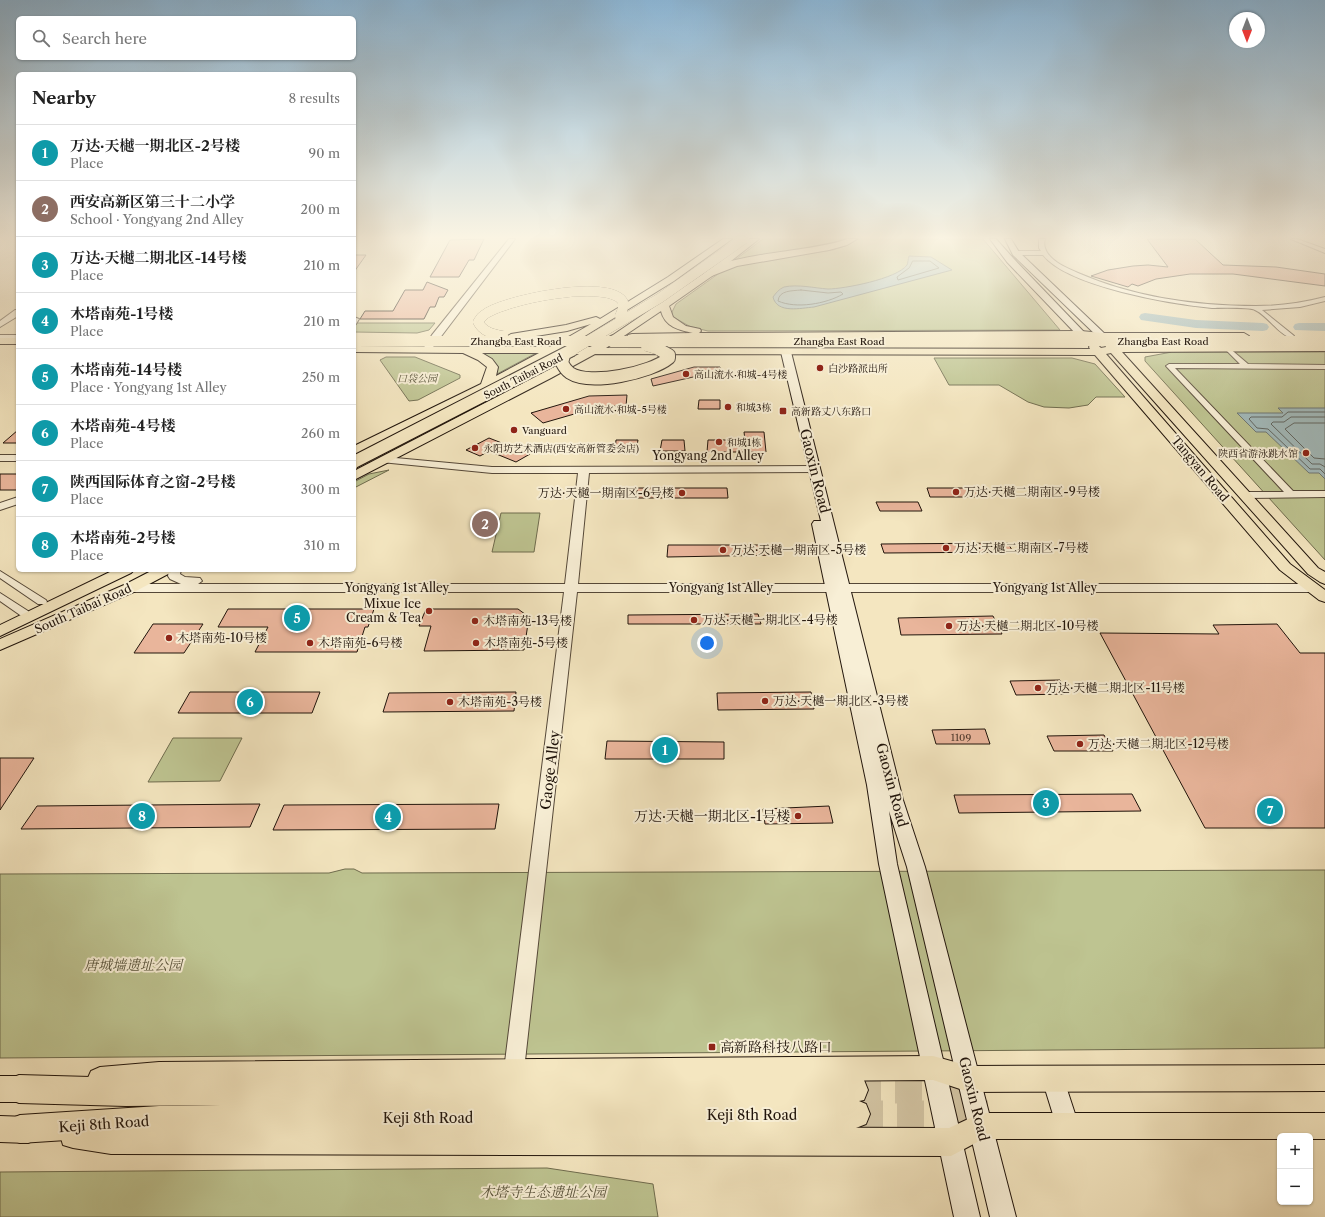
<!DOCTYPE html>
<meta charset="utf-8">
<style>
:root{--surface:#fff;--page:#f2f2f2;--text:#222;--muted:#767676;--line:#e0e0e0;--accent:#b45309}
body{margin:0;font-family:"Libre Caslon Text","Noto Serif SC",serif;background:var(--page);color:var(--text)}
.controls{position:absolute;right:12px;bottom:12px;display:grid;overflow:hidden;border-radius:6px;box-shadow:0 1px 3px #0004}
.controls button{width:36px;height:36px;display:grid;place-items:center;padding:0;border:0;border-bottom:1px solid var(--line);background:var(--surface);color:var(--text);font:20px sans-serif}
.compass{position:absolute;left:1229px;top:12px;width:36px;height:36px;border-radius:50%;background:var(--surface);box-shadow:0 1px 3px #0004;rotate:180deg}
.you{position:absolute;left:707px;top:643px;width:14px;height:14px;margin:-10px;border:3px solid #fff;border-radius:50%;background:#1a73e8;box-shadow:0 0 0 6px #1a73e833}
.badge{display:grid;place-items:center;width:26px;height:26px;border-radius:50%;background:var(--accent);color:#fff;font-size:13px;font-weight:700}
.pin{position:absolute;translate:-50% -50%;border:2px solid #fff;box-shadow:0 1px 4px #0006}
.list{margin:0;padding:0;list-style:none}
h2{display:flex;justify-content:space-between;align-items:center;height:52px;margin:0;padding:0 16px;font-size:17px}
h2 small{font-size:13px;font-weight:400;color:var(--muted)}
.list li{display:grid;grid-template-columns:26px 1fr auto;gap:12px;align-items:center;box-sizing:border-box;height:56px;padding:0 16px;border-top:1px solid var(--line)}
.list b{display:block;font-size:15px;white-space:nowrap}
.list p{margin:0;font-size:13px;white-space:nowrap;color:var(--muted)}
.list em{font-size:13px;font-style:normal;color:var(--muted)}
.icon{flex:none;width:22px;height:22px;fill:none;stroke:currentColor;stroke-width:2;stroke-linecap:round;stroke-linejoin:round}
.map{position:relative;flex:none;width:1325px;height:1217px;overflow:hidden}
.search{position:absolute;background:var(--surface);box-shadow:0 1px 3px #0004;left:16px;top:16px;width:340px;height:44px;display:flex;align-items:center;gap:10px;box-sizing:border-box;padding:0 14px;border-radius:6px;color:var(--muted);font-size:15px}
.panel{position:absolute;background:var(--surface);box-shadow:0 1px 3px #0004;left:16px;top:72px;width:340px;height:500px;border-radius:6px}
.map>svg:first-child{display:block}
.green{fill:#bec491;stroke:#6f6c4e}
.water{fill:#a3bcbe;stroke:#6f7976}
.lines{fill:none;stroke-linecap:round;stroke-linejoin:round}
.shore{stroke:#626864;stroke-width:1}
.river{fill:#a3bcbe;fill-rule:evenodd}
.building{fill:#e9b59b;stroke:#20140b}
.trunk-tunnel{stroke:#d4c6a5;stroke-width:27;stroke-dasharray:27 14;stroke-linecap:butt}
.minor-casing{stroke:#554838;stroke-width:2}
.tertiary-casing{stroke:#554838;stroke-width:2}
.secondary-casing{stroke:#20140b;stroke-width:2}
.primary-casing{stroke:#20140b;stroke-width:2}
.trunk-casing{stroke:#20140b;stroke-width:2}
.minor{fill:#f8efd6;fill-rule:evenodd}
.tertiary{fill:#f8efd6;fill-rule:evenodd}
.secondary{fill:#f8efd6;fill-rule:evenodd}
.primary{fill:#f4e6c0;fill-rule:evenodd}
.trunk{fill:#f4e6c0;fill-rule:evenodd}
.primary-bridge-far1-casing{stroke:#20140b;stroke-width:10;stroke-linecap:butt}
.primary-bridge-casing{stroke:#20140b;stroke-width:14;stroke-linecap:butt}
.primary-bridge-far1{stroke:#f4e6c0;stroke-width:10}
.primary-bridge{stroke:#f4e6c0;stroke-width:12}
.poi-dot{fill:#8f2418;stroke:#f8efd6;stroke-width:1.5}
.labels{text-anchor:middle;stroke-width:4;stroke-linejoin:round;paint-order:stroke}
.far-street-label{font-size:10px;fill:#20140b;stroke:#f8efd6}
.far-poi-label{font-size:10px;fill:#20140b;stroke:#f8efd6;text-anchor:start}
.far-park-label{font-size:10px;font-style:italic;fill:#57523a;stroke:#f8efd6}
.number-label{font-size:10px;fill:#523c2f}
.street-label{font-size:12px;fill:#20140b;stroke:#f8efd6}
.poi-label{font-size:12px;fill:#20140b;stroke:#f8efd6;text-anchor:start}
.near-street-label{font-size:14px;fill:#20140b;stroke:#f8efd6}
.near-poi-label{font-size:14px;fill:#20140b;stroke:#f8efd6;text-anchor:end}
.near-park-label{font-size:14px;font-style:italic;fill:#57523a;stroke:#f8efd6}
</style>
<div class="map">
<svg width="1325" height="1217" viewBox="0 0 1325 1217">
<rect width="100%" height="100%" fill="#f4e6c0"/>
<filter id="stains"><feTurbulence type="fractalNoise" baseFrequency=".005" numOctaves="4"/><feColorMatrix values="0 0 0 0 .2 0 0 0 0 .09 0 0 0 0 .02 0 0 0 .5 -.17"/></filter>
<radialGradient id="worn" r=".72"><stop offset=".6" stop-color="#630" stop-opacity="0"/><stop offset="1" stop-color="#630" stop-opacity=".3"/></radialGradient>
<path class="green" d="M763 239H846L823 248 735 260Z
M859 239H983L1060 330 708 331 691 327 673 317 672 312 676 304 725 269 757 260 833 250 845 246Z
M354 323H435L429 330 417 333 354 332Z
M475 352 536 353 497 374H496V364Z
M1172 352H1325V560L1145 361V357Z
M386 357H415L460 375V378L418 400 409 401 380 360Z
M934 358H1072L1095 364 1125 397H1096L1088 405 1069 408 1044 407 1028 402 999 385H949Z
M389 470 354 488V482L369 474Z
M501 513H540L534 552H492Z
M173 738H242L220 781 148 782Z
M345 869H354L362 873 1325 870V1048L0 1058V874L329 873Z
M547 1168 653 1184 658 1217H0V1172Z"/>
<path class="water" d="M909 256 931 257 952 270 814 307C801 308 777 314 773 297 776 293 779 289 784 287 798 284 814 288 828 289 843 289 897 279 907 265 908 263 908 259 909 256Z
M1278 408H1325V479L1319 473H1309L1266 432H1256L1237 413H1283Z"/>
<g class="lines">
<path class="shore" d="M913 261H930L939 268 898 280 897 277 909 268Z
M801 290 828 293 841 292 843 294C826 304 796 309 778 301 779 290 792 291 801 290Z
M1325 412H1288L1282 417H1251L1249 419 1257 428 1268 429 1310 469H1320L1325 474
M1325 417H1291L1284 422H1273L1271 424 1312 464H1320L1325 467
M1325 423H1294L1285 429 1314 458 1325 459"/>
<path class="river" d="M1145 313 1196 320 1263 323 1267 324 1269 327 1267 330 1263 331 1196 328 1141 320 1139 317 1141 314Z
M1299 323H1325V331L1295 330 1293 327 1295 324Z"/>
</g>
<path class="building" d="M484 239 474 260H469L459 277H430L450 240Z
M1147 239H1195L1223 265 1276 267 1325 274V286L1233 274H1190L1156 279 1138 286 1132 284 1128 287 1091 276 1108 270 1133 266 1148 265 1168 267Z
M354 255H366L354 272Z
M427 282 448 290 444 297H439L435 307H430L424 319H360L365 311H393L405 290H423Z
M694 367H720V371L653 386 651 379Z
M627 395 626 406H602L543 423 531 413 589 396Z
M699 400H720V409H698Z
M18 430V443H3Z
M744 432H764L766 452H707L708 440H745Z
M489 438 530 454 516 462 489 451 480 456 466 450Z
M616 440H638L636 451H615Z
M662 440H684L685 451H660Z
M0 474H18V490H0Z
M637 488H727L728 498H637Z
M927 488H981L987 497H930Z
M876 502H918L922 511H880Z
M1008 543 1013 552 884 553 881 544Z
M668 545H777L779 555 667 557Z
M228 609H374L368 627H365L357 652H255L268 627H218Z
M426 609H518L529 617 524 650 424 651 431 626H419Z
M758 614 761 624H628V615Z
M993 616 1002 634 901 635 898 618Z
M153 624H203L184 653H134Z
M1277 624 1300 653H1325V828H1205L1100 633 1219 634 1213 625Z
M1060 680 1067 694 1016 695 1010 681Z
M190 692H320L312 713H178Z
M516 692 514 711 383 712 389 693Z
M811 692 814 709 718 710 717 693Z
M985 729 990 744H936L932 730Z
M1104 735 1113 751H1054L1047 736Z
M607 741 724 742V759H605Z
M0 758H34L0 810Z
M1132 794 1141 811 959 813 954 795Z
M260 804 250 827 21 829 37 806Z
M499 804 495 829 273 830 284 805Z
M829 806 833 823 765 824 763 809Z"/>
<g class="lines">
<path class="trunk-tunnel" d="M854 1090H983
M856 1114H988"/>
<defs>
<path id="minor" d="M1039 239H1045C1044 242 1044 245 1045 248 1049 261 1067 268 1078 273 1133 297 1196 306 1256 306 1280 306 1302 303 1325 297V301L1300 307 1262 310 1293 335 1294 336 1291 338C1277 333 1268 316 1255 310 1249 307 1221 308 1212 308 1172 304 1068 287 1043 255H1016L1013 253 1016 251H1041L1039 248Z
M1291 239H1297L1325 249V253Z
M354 317 359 319 356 324 354 325Z
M0 335H18V339H0Z
M1227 346 1248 364 1325 365V369L1175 368 1293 491H1325V497L1244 498 1240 495 1244 492H1284L1166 366 1169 364H1240L1225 349V347Z
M0 571 46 600 47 602 46 604H38L0 578Z
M0 593 28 611 29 613 28 615H20L0 601Z"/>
<path id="tertiary" d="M509 239H515L430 351H424L423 349 432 335Z
M15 310H18V316L0 327V321Z
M0 455H18V461H0Z
M385 457 492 467 815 466 820 469 815 472 589 473 578 584H1312L1316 585 1318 588 1316 591 1312 592H577L524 1070 521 1077 514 1080 507 1077 504 1070 564 592H130L126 591 124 588 126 585 130 584H181L170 579 168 576 169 570H181L180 574 185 577 200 578 202 581 198 584H565L578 473H492L381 462 380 460 381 458Z
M18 497V504L0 510V503Z"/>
<path id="secondary" d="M990 239H996L1013 258 1084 332 1085 334 1084 336H1078L1007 262Z
M1005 239H1011L1019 252 1105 334 1107 336 1105 338H1099L1013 255Z
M786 349 791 352 903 800 925 867 1016 1217H990L907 867 889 811 897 864 980 1217H954L879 864 867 785 812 524 814 521H821L781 352Z
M1053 1068 1061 1071 1079 1126 1075 1134 1067 1138 1059 1134 1042 1079 1045 1071Z"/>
<path id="primary" d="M723 239H732L674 281 567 347H590L613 335 706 272 750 239H759L712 276 669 306 673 317 686 326 700 329 701 331 699 333 1081 331 1102 333H1244L1249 336 1244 339H1102L1081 337H1041L628 339 627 337 628 335 632 334 693 333C679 330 665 327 661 311L606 348 1090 349 1089 347 1090 345C1095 343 1098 345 1101 348L1106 347 1105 345 1110 342 1116 346 1325 345V351L1122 352 1318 568 1325 572V584L1320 582 1308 574 1111 353 1106 354 1290 564 1325 590V602L1319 600 1280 570 1095 355 595 354 551 378 354 480V471L579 354H555L490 388 354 455V446L481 384 487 367 478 360 463 353 354 352V346L551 347 591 324 567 331 511 340 506 337 511 334 566 325 596 317 600 319 668 277ZM482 353H539L496 376 498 367 492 359Z
M0 338H18V344H0Z
M114 570H134L131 573 0 636V625Z
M153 570H173L170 573 136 591 0 650V639L124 585Z
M933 1056 969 1066 1325 1065V1091L969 1092 933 1080 159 1086 100 1093 91 1089 87 1080 91 1071 100 1067 159 1062Z
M0 1076H26L35 1080 39 1089 35 1098 26 1102H0Z
M981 1113H1325V1139H1310V1136H1280V1139H983L951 1156 111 1154 73 1148 63 1145 60 1135 63 1125 73 1122 111 1126 949 1128Z
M0 1116 28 1117 37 1121 41 1130 37 1139 28 1143 0 1142Z"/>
<path id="trunk" d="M847 239H857L847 245 829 250 737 266 709 277 704 274C722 253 815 252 847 239Z
M19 1075 126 1078 854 1076 864 1080 868 1090 864 1100 859 1101 866 1104 870 1114 866 1124 856 1128 159 1134 20 1143 10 1139 6 1129 10 1119 20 1115 159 1106 220 1105 126 1106 19 1103 9 1099 5 1089 9 1079Z"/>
</defs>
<use href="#minor" class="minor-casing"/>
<use href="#tertiary" class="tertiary-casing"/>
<use href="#secondary" class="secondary-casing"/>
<use href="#primary" class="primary-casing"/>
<use href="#trunk" class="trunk-casing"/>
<use href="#minor" class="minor"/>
<use href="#tertiary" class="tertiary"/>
<use href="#secondary" class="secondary"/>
<use href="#primary" class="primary"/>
<use href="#trunk" class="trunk"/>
<defs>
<path id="primary-bridge-far1" d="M503 336C493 334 483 332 478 322 480 319 481 317 484 315 502 300 610 278 623 302V308L620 316
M354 341H1325
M646 346 662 351
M571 351 660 298 744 239"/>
<path id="primary-bridge" d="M564 355 562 363C564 367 566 370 570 373 590 386 651 373 669 358V355L660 350
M354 462 572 350"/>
</defs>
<use href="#primary-bridge-far1" class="primary-bridge-far1-casing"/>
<use href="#primary-bridge" class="primary-bridge-casing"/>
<use href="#primary-bridge-far1" class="primary-bridge-far1"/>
<use href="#primary-bridge" class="primary-bridge"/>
</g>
<linearGradient id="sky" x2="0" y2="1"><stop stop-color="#8cb7d7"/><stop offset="0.58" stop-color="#faf4e3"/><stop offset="1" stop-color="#faf4e3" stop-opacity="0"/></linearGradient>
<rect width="1325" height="409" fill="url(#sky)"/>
<g class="poi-dot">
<circle cx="820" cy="368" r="4"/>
<circle cx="686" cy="374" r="4"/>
<circle cx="728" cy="407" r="4"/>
<circle cx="566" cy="409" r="4"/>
<rect x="779" y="407" width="8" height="8" rx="2"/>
<circle cx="514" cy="430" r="4"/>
<circle cx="719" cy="442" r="4"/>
<circle cx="475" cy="448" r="4"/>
<circle cx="1306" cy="453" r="4"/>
<circle cx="956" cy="492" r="4"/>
<circle cx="682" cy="493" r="4"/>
<circle cx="946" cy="548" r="4"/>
<circle cx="723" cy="550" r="4"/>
<circle cx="429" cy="611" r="4"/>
<circle cx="694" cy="620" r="4"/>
<circle cx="475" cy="621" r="4"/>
<circle cx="949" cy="626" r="4"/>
<circle cx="169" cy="638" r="4"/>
<circle cx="310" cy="643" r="4"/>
<circle cx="476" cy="643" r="4"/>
<circle cx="1038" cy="688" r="4"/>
<circle cx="765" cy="701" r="4"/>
<circle cx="450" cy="702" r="4"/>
<circle cx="1080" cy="744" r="4"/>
<circle cx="798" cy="816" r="4"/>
<rect x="708" y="1043" width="8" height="8" rx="2"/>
</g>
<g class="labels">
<g class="far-street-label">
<text x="516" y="345">Zhangba East Road</text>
<text x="839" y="345">Zhangba East Road</text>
<text x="1163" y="345">Zhangba East Road</text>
<text transform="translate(523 376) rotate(-27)" y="4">South Taibai Road</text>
</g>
<g class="far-poi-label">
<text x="828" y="372">白沙路派出所</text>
<text x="694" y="378">高山流水·和城-4号楼</text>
<text x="736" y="411">和城3栋</text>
<text x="574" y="413">高山流水·和城-5号楼</text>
<text x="791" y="415">高新路丈八东路口</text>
<text x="522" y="434">Vanguard</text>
<text x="727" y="446">和城1栋</text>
<text x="483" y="452">永阳坊艺术酒店(西安高新管委会店)</text>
<text x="1298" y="457" text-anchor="end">陕西省游泳跳水馆</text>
</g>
<g class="far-park-label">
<text x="417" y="382">口袋公园</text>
</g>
<g class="number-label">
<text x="961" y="741">1109</text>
</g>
<g class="street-label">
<text x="708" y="460">Yongyang 2nd Alley</text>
<text transform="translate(1200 469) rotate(50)" y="4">Tangyan Road</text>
<text x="397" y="592">Yongyang 1st Alley</text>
<text x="721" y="592">Yongyang 1st Alley</text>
<text x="1045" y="592">Yongyang 1st Alley</text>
<text transform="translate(83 609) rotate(-24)" y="4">South Taibai Road</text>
</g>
<g class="poi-label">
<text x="964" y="496">万达·天樾二期南区-9号楼</text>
<text x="674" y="497" text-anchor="end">万达·天樾一期南区-6号楼</text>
<text x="954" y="552">万达·天樾二期南区-7号楼</text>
<text x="731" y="554">万达·天樾一期南区-5号楼</text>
<text x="421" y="608" text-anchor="end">Mixue Ice<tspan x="421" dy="14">Cream &amp; Tea</tspan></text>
<text x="702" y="624">万达·天樾一期北区-4号楼</text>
<text x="483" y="625">木塔南苑-13号楼</text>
<text x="957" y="630">万达·天樾二期北区-10号楼</text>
<text x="177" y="642">木塔南苑-10号楼</text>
<text x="318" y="647">木塔南苑-6号楼</text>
<text x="484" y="647">木塔南苑-5号楼</text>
<text x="1046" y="692">万达·天樾二期北区-11号楼</text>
<text x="773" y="705">万达·天樾一期北区-3号楼</text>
<text x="458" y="706">木塔南苑-3号楼</text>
<text x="1088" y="748">万达·天樾二期北区-12号楼</text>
</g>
<g class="near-street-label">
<text transform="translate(815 471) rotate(76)" y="5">Gaoxin Road</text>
<text transform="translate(550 770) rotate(-83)" y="5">Gaoge Alley</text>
<text transform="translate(892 785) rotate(75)" y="5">Gaoxin Road</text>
<text transform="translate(974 1099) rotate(76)" y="5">Gaoxin Road</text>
<text x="752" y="1120">Keji 8th Road</text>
<text x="428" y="1123">Keji 8th Road</text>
<text transform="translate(104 1124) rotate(-4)" y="5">Keji 8th Road</text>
</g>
<g class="near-poi-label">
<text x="790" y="821">万达·天樾一期北区-1号楼</text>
<text x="720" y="1052" text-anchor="start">高新路科技八路口</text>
</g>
<g class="near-park-label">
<text x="133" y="970">唐城墙遗址公园</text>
<text x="543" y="1197">木塔寺生态遗址公园</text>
</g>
</g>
<rect width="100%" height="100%" filter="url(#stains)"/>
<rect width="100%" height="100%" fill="url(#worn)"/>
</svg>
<div class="controls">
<button>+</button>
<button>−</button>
</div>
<svg class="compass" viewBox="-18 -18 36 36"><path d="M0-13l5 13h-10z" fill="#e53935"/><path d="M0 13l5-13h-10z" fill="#767676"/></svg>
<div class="you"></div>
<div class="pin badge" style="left:665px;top:750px;background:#0f9aa8">1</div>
<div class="pin badge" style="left:485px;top:524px;background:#8d6e63">2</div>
<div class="pin badge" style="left:1046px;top:803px;background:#0f9aa8">3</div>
<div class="pin badge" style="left:388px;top:817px;background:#0f9aa8">4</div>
<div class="pin badge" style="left:297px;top:618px;background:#0f9aa8">5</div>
<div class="pin badge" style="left:250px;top:702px;background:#0f9aa8">6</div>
<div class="pin badge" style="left:1270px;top:811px;background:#0f9aa8">7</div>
<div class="pin badge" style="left:142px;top:816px;background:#0f9aa8">8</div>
<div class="search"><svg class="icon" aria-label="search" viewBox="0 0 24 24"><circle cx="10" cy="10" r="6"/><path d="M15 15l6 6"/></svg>Search here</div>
<section class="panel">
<h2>Nearby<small>8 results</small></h2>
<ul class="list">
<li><span class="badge" style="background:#0f9aa8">1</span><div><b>万达·天樾一期北区-2号楼</b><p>Place</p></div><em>90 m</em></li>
<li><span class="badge" style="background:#8d6e63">2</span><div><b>西安高新区第三十二小学</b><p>School · Yongyang 2nd Alley</p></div><em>200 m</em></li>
<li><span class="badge" style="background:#0f9aa8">3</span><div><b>万达·天樾二期北区-14号楼</b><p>Place</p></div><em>210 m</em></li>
<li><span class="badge" style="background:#0f9aa8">4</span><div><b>木塔南苑-1号楼</b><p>Place</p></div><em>210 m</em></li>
<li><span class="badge" style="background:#0f9aa8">5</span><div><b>木塔南苑-14号楼</b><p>Place · Yongyang 1st Alley</p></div><em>250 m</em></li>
<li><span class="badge" style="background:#0f9aa8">6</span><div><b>木塔南苑-4号楼</b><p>Place</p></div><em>260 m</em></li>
<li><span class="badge" style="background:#0f9aa8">7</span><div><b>陕西国际体育之窗-2号楼</b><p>Place</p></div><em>300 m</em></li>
<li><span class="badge" style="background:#0f9aa8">8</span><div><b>木塔南苑-2号楼</b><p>Place</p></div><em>310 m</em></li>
</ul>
</section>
</div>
